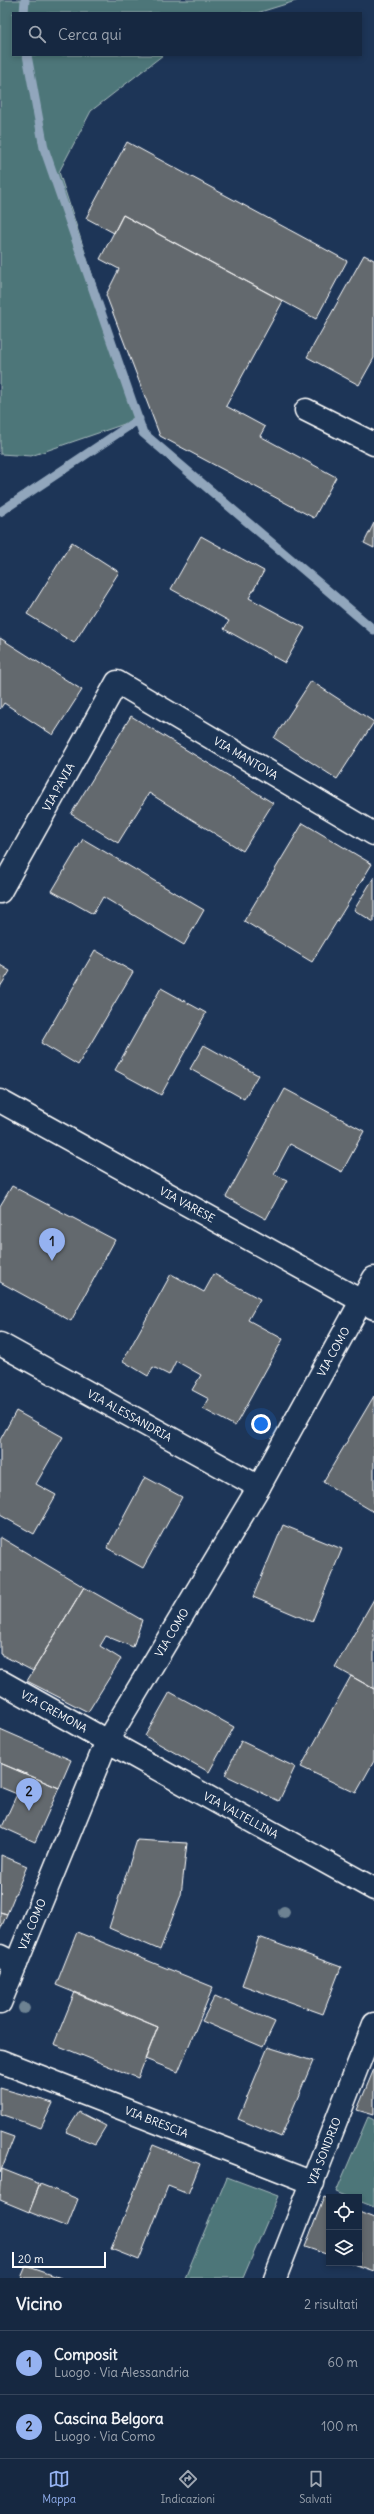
<!DOCTYPE html>
<html lang="it">
<meta charset="utf-8">
<style>
:root{--surface:#162841;--page:#23344c;--text:#f1f3f6;--muted:#9ea6b1;--line:#35445a;--accent:#95b2f1}
body{margin:0;font-family:Delius,sans-serif;background:var(--page);color:var(--text)}
.controls{position:absolute;right:12px;bottom:12px;display:grid;overflow:hidden;border-radius:0px;box-shadow:0 2px 6px #0003}
.controls button{width:36px;height:36px;display:grid;place-items:center;padding:0;border:0;border-bottom:1px solid var(--line);background:var(--surface);color:var(--text);font:20px sans-serif}
.scale{position:absolute;left:12px;bottom:10px;width:94px;box-sizing:border-box;padding-left:4px;border:2px solid #fff;border-top:0;font-size:11px;line-height:14px;white-space:nowrap;color:#fff;-webkit-text-stroke:3px #1d3557;paint-order:stroke}
.you{position:absolute;left:261px;top:1424px;width:14px;height:14px;margin:-10px;border:3px solid #fff;border-radius:50%;background:#1a73e8;box-shadow:0 0 0 6px #1a73e833}
.badge{display:grid;place-items:center;width:26px;height:26px;border-radius:50%;background:var(--accent);color:#111;font-size:13px;font-weight:700}
.pin{position:absolute;translate:-50% -33px;filter:drop-shadow(0 1px 2px #0008)}
.pin::after{content:'';position:absolute;top:21px;width:14px;height:12px;background:inherit;clip-path:polygon(0 0,100% 0,50% 100%)}
.list{margin:0;padding:0;list-style:none}
h2{display:flex;justify-content:space-between;align-items:center;height:52px;margin:0;padding:0 16px;font-size:17px}
h2 small{font-size:13px;font-weight:400;color:var(--muted)}
.list li{display:grid;grid-template-columns:26px 1fr auto;gap:12px;align-items:center;box-sizing:border-box;height:64px;padding:0 16px;border-top:1px solid var(--line)}
.list b{display:block;font-size:15px;white-space:nowrap}
.list p{margin:0;font-size:13px;white-space:nowrap;color:var(--muted)}
.list em{font-size:13px;font-style:normal;color:var(--muted)}
.icon{flex:none;width:22px;height:22px;fill:none;stroke:currentColor;stroke-width:2;stroke-linecap:round;stroke-linejoin:round}
.map{position:relative;flex:none;width:374px;height:2278px;overflow:hidden}
.search{position:absolute;background:var(--surface);box-shadow:0 2px 6px #0003;left:12px;right:12px;top:12px;height:44px;display:flex;align-items:center;gap:10px;box-sizing:border-box;padding:0 14px;border-radius:0px;color:var(--muted);font-size:15px}
.sheet{height:180px;background:var(--surface)}
nav{display:flex;justify-content:space-around;align-items:center;box-sizing:border-box;height:56px;border-top:1px solid var(--line);background:var(--surface);font-size:11px;color:var(--muted)}
nav a{display:grid;justify-items:center;gap:2px}
nav .on{color:var(--accent)}
.map>svg:first-child{display:block}
.green{fill:#4e7679;stroke:#a6babc}
.lines{fill:none;stroke-linecap:round;stroke-linejoin:round}
.stream{stroke:#91a6bc;stroke-width:9}
.building{fill:#63696e;stroke:#fff}
.minor-casing{stroke:#fff;stroke-width:25}
.tertiary-casing{stroke:#fff;stroke-width:25}
.minor{stroke:#1d3557;stroke-width:22}
.tertiary{stroke:#1d3557;stroke-width:22}
.tree{fill:#6d8292}
.labels{text-anchor:middle;stroke-width:3;stroke-linejoin:round;paint-order:stroke}
.street-label{font-size:11px;fill:#fff;stroke:#1d3557}
</style>
<div class="map">
<svg width="374" height="2278" viewBox="0 0 374 2278">
<rect width="100%" height="100%" fill="#1d3557"/>
<filter id="ink" filterUnits="userSpaceOnUse"><feTurbulence type="fractalNoise" baseFrequency=".025" numOctaves="2"/><feDisplacementMap in="SourceGraphic" scale="8" xChannelSelector="R" yChannelSelector="G"/><feConvolveMatrix kernelMatrix="1 2 1 2 8 2 1 2 1" color-interpolation-filters="sRGB"/></filter>
<g filter="url(#ink)">
<path class="green" d="M0 0H299L257 13H13V55H163L91 111 59 172 139 419 31 456 0 454Z
M368 2117 374 2120V2207L359 2201V2197H348L336 2192Z
M227 2177 278 2196 243 2278H185Z"/>
<g class="lines">
<path class="stream" d="M24 13 25 0
M27 55 44 148 143 433 374 630
M0 512 139 419"/>
</g>
<path class="building" d="M127 142 347 261 316 319 123 215 114 233 86 218Z
M123 215 283 301 226 406 265 427 260 436 336 477 314 518 160 436 106 295 119 269 100 259Z
M364 255 374 260V358L359 385 307 357Z
M374 523V548L364 543Z
M201 536 264 571 249 598 305 628 285 663 224 629 229 621 171 589Z
M72 542 119 572 74 643 27 614Z
M0 638 82 690 53 735 4 703 0 709Z
M311 681 374 722 337 779 274 738Z
M131 716 273 803 243 851 149 793 118 843 71 814Z
M303 823 372 864 312 962 244 921Z
M83 839 204 910 184 945 103 897 93 914 52 891Z
M374 877V922L354 910Z
M95 950 133 972 78 1065 41 1043Z
M0 965 10 971 0 987Z
M161 988 206 1013 161 1095 115 1070Z
M204 1045 258 1075 244 1099 190 1069Z
M285 1089 364 1131 342 1172 290 1144 274 1174 287 1180 266 1219 226 1197Z
M12 1186 115 1240 71 1321 0 1282V1206Z
M171 1274 204 1292 214 1274 260 1299 248 1320 283 1339 235 1426 203 1409 209 1399 192 1390 201 1375 176 1361 169 1375 153 1367 148 1376 123 1361Z
M374 1396V1512L323 1482Z
M16 1411 63 1437 36 1484 56 1495 34 1534 0 1515V1440Z
M145 1477 182 1497 143 1568 107 1548Z
M283 1525 342 1549 312 1622 253 1597Z
M0 1537 84 1587 33 1671 0 1654Z
M84 1587 142 1620 133 1647 106 1636 100 1646 121 1659 88 1712 27 1681Z
M374 1599V1689L335 1667Z
M351 1676 374 1689V1761L356 1793 301 1767Z
M170 1692 234 1727 209 1772 145 1736Z
M0 1729 71 1760 59 1788 0 1763Z
M241 1741 295 1767 279 1801 225 1775Z
M0 1763 59 1788 35 1842 2 1827 17 1794 0 1787Z
M137 1840 187 1843 181 1895 160 1950 109 1928Z
M1 1855 27 1866 7 1914 0 1912Z
M0 1912 7 1914 0 1930Z
M77 1932 213 1987 178 2072 145 2059 158 2027 56 1985Z
M259 1937 341 1967 323 2014 242 1985Z
M75 1992 158 2027 138 2078 54 2044Z
M215 1996 275 2022 263 2047 202 2021Z
M268 2047 313 2061 281 2137 238 2119Z
M374 2069V2115L357 2110Z
M0 2088 53 2103 41 2128 0 2114Z
M79 2112 106 2126 95 2144 66 2132Z
M0 2132 14 2137 0 2173Z
M153 2145 200 2164 188 2194 168 2186 139 2260 111 2249Z
M2 2169 40 2184 29 2212 0 2200Z
M40 2184 78 2199 67 2227 29 2212Z
M324 2197 329 2199V2255L305 2247Z
M359 2212 374 2218V2271L351 2263H359Z
M26 2266 61 2278H21Z"/>
<g class="lines">
<defs>
<g id="minor">
<path d="M306 410 374 444"/>
<path id="s1" d="M0 892 117 682 374 834"/>
<path id="s2" d="M0 1101 374 1308"/>
<path id="s3" d="M0 1344 259 1487"/>
<path id="s4" d="M0 1681 107 1741 259 1487 374 1278"/>
<path d="M0 1956 16 1964"/>
<path id="s5" d="M0 2061 313 2183"/>
<path id="s6" d="M275 2278 374 2024"/>
</g>
<g id="tertiary">
<path id="s7" d="M0 2003 107 1741 374 1889"/>
</g>
</defs>
<use href="#minor" class="minor-casing"/>
<use href="#tertiary" class="tertiary-casing"/>
<use href="#minor" class="minor"/>
<use href="#tertiary" class="tertiary"/>
</g>
<g class="tree">
<circle cx="284" cy="1912" r="6"/>
<circle cx="24" cy="2008" r="6"/>
</g>
</g>
<g class="labels">
<g class="street-label">
<text dy="4" stroke="none"><textPath href="#s1" startOffset="390">VIA MANTOVA</textPath></text>
<text dy="4" stroke="none"><textPath href="#s1" startOffset="120">VIA PAVIA</textPath></text>
<text dy="4" stroke="none"><textPath href="#s2" startOffset="214">VIA VARESE</textPath></text>
<text dy="4" stroke="none"><textPath href="#s4" startOffset="573">VIA COMO</textPath></text>
<text dy="4" stroke="none"><textPath href="#s3" startOffset="148">VIA ALESSANDRIA</textPath></text>
<text dy="4" stroke="none"><textPath href="#s4" startOffset="249">VIA COMO</textPath></text>
<text dy="4" stroke="none"><textPath href="#s4" startOffset="62">VIA CREMONA</textPath></text>
<text dy="4" stroke="none"><textPath href="#s7" startOffset="436">VIA VALTELLINA</textPath></text>
<text dy="4" stroke="none"><textPath href="#s7" startOffset="85">VIA COMO</textPath></text>
<text dy="4" stroke="none"><textPath href="#s5" startOffset="168">VIA BRESCIA</textPath></text>
<text dy="4" stroke="none"><textPath href="#s6" startOffset="136">VIA SONDRIO</textPath></text>
</g>
</g>
</svg>
<div class="controls">
<button><svg class="icon" aria-label="locate" viewBox="0 0 24 24"><circle cx="12" cy="12" r="6"/><path d="M12 2v4M12 18v4M2 12h4M18 12h4"/></svg></button>
<button><svg class="icon" aria-label="layers" viewBox="0 0 24 24"><path d="M12 4l9 5-9 5-9-5zM3 14l9 5 9-5"/></svg></button>
</div>
<div class="scale">20 m</div>
<div class="you"></div>
<div class="pin badge" style="left:52px;top:1261px">1</div>
<div class="pin badge" style="left:29px;top:1811px">2</div>
<div class="search"><svg class="icon" aria-label="search" viewBox="0 0 24 24"><circle cx="10" cy="10" r="6"/><path d="M15 15l6 6"/></svg>Cerca qui</div>
</div>
<section class="sheet">
<h2>Vicino<small>2 risultati</small></h2>
<ul class="list">
<li><span class="badge">1</span><div><b>Composit</b><p>Luogo · Via Alessandria</p></div><em>60 m</em></li>
<li><span class="badge">2</span><div><b>Cascina Belgora</b><p>Luogo · Via Como</p></div><em>100 m</em></li>
</ul>
</section>
<nav>
<a class="on"><svg class="icon" aria-label="map" viewBox="0 0 24 24"><path d="M3 6l6-2 6 2 6-2v14l-6 2-6-2-6 2zM9 4v14M15 6v14"/></svg>Mappa</a>
<a><svg class="icon" aria-label="directions" viewBox="0 0 24 24"><path d="M12 3l9 9-9 9-9-9zM9 14v-3h6M13 9l2 2-2 2"/></svg>Indicazioni</a>
<a><svg class="icon" aria-label="saved" viewBox="0 0 24 24"><path d="M7 4h10v16l-5-4-5 4z"/></svg>Salvati</a>
</nav>
